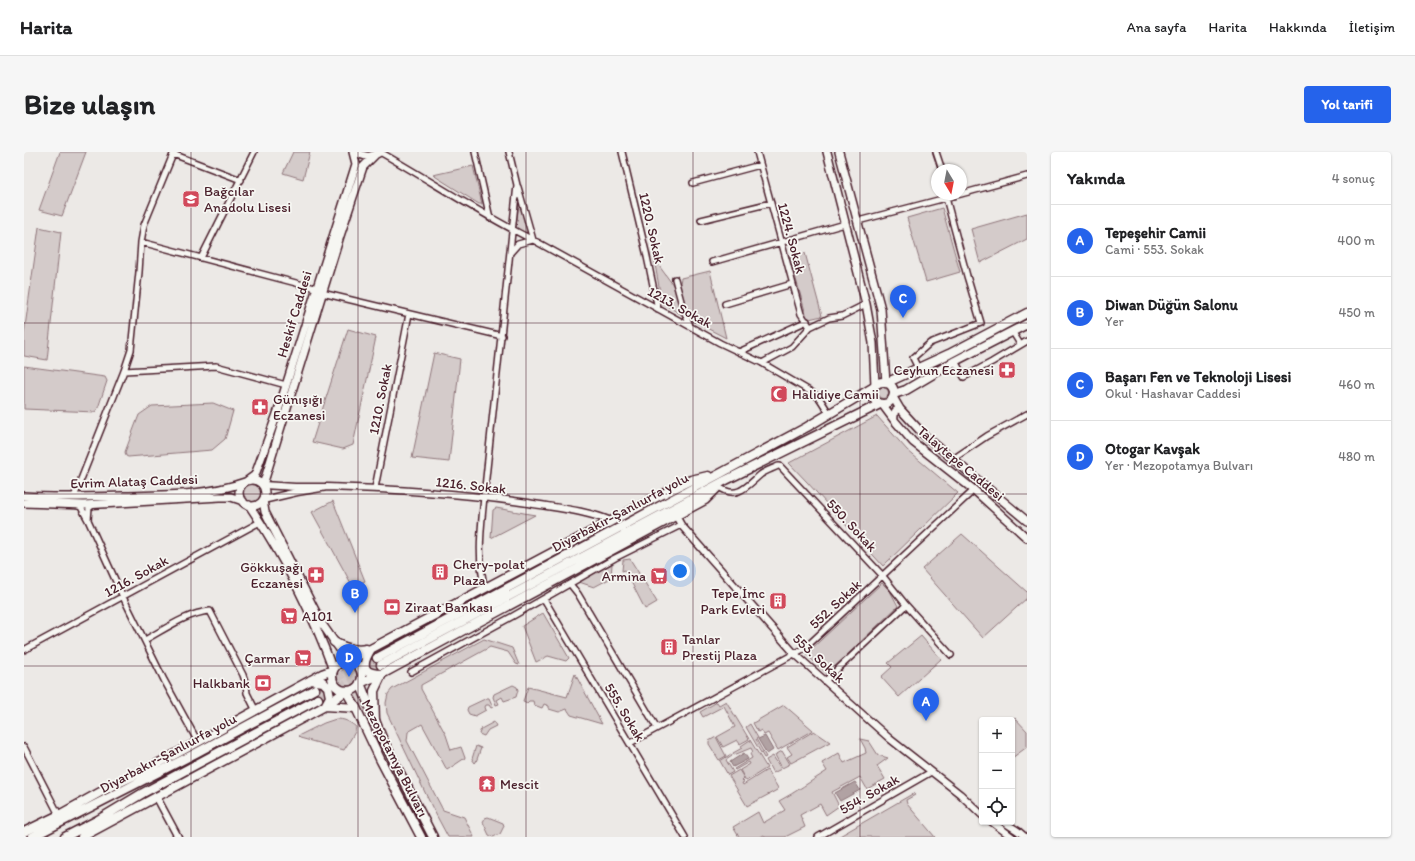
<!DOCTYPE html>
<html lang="tr">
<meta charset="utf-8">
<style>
:root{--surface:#fff;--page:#f6f6f6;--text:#202124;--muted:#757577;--line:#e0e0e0;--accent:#2563eb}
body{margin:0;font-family:Itim,sans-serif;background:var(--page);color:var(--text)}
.controls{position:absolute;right:12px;bottom:12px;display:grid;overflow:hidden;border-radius:4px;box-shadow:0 1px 3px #0004}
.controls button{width:36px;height:36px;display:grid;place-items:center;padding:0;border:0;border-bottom:1px solid var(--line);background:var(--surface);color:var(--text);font:20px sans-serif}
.compass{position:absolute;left:907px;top:12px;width:36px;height:36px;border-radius:50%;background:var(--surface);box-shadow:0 1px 3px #0004;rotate:170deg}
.you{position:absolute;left:656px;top:419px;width:14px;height:14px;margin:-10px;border:3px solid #fff;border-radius:50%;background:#1a73e8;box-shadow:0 0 0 6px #1a73e833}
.badge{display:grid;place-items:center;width:26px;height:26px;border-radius:50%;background:var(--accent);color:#fff;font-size:13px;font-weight:700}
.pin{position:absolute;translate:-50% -33px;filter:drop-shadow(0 1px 2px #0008)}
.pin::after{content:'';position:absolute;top:21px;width:14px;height:12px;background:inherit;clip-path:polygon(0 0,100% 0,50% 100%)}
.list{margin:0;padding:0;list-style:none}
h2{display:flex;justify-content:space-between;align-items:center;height:52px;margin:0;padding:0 16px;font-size:17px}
h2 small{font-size:13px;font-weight:400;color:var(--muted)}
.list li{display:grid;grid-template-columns:26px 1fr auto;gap:12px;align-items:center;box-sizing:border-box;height:72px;padding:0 16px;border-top:1px solid var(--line)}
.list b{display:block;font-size:15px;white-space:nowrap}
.list p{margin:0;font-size:13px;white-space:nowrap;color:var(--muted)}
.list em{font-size:13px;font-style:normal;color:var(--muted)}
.icon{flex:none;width:22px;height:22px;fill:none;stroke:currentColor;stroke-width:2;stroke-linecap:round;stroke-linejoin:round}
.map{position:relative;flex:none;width:1003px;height:685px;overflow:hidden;border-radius:4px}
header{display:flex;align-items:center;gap:24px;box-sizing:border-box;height:56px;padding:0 20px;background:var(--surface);border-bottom:1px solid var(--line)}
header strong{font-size:19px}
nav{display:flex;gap:22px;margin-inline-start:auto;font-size:14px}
.intro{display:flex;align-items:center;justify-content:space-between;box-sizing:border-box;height:96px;padding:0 24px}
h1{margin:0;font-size:28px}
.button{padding:10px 18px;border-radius:4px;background:var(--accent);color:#fff;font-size:14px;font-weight:700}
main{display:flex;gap:24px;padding:0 24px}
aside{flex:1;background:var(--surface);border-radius:4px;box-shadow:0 1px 3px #0004}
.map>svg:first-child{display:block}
.green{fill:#d4cbca;stroke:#8f757a}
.water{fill:#b1a2a3;stroke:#886e73}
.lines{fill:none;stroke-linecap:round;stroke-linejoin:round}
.trunk-tunnel{stroke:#ccc1c1;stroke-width:8;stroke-dasharray:8 4;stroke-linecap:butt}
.minor-casing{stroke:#4a1f2b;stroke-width:8}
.tertiary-casing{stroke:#4a1f2b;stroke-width:9}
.secondary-casing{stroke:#4a1f2b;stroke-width:10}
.primary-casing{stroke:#4a1f2b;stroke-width:11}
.trunk-casing{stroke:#4a1f2b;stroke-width:11}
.minor{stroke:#f6f6f2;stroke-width:5}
.tertiary{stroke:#f6f6f2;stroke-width:6}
.secondary{stroke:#f6f6f2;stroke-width:7}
.primary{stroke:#f6f6f2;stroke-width:8}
.trunk{stroke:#f6f6f2;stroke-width:8}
.grid{fill:none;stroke:#4a1f2b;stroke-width:1;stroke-opacity:0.55}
.labels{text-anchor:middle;stroke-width:3.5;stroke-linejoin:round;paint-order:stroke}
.poi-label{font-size:14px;fill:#4a1f2b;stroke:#f6f6f2;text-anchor:start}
.street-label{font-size:14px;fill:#4a1f2b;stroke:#f6f6f2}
</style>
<header>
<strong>Harita</strong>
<nav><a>Ana sayfa</a><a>Harita</a><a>Hakkında</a><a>İletişim</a></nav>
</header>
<div class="intro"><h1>Bize ulaşın</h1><a class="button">Yol tarifi</a></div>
<main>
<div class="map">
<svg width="1003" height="685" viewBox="0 0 1003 685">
<rect width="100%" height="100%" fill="#ece9e6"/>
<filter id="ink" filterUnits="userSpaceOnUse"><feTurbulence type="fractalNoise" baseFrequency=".025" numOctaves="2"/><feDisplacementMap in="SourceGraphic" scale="8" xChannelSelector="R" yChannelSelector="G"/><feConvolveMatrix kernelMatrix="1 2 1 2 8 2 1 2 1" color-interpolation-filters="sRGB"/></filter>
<g filter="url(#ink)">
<path class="green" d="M36 0H62L38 64 15 58Z
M269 0H286L279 27 259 21Z
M449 14 458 52H455L409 23Z
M496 50 504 78 502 81 497 79 492 75 495 51Z
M918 56 936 120 902 130 883 66Z
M1003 61V87L956 111 947 77Z
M15 75 37 80 23 208 0 204V182Z
M781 101 798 164 785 167 783 166 766 106Z
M630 107 652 137 658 163 638 151Z
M686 119 702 186 667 168C662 156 653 138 657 126Z
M324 177 352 185 329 293 319 297 288 290Z
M410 201 436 207 425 310 388 306Z
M0 214 81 225 83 229 74 256 71 260 0 257Z
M853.5 241a5.5 5.5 0 1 1 11 0a5.5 5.5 0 1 1-11 0Z
M189 251 209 259 201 287 188 298 104 305 102 304 101 300 115 263 128 254Z
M853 264 883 298 934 341 859 414 783 330 765 311Z
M219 340a10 10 0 1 1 20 0a10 10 0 1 1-20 0Z
M309 349 341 429 329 435 288 360Z
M472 356 511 363 467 386 469 358Z
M938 382 1003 440V446L959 486 898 417Z
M606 407 633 450 621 457 601 418 598 419 599 408Z
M588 412 587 426 570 435 555 430Z
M858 431 866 439 874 454 803 522 782 502Z
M519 461 545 506 542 509 524 504 512 510 498 474Z
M897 484 917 507 875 545 857 525 868 515 864 511Z
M460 487 488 496 495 513 492 512 484 500 466 495 397 533V537L422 583 427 598 437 595 441 606 423 618 398 572 384 580 383 589 419 658 440 665 450 685H424L408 655 363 561 362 551 364 542 368 537Z
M348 501 357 517 352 518 348 516 344 510Z
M315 525a9 9 0 1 1 18 0a9 9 0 1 1-18 0Z
M551 522 578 572 547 563 543 557 535 560 525 557V554L520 552 518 556 510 553 509 549H505L503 551 499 549 504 535 543 545Z
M290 533H296L301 537 302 544 299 549Z
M489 533 493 535 494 538 492 545 480 549 478 545 473 548 475 552 472 553 469 545 470 542Z
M337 537 338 548 355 591 405 685H400L327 542Z
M463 546H465L469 555 467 556 465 553H462L461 555 462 558 451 564 445 562 443 558 444 555Z
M702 549 725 587 716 592 713 588 699 595 693 585 711 575 700 554 679 565 676 560 693 550 695 553Z
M760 553 789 578 754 598 744 581 740 583 737 578 734 580 729 571Z
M991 566 1003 579V595L988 606V569Z
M312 567C320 567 325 569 332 575L331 580 320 598 276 586 274 584 300 571Z
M470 570 472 574 464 578 460 584 455 582 457 577Z
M726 572 734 586 732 587 742 605 740 606 722 575Z
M790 579 806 590 767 611 763 605 768 602 763 595Z
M692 585 702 604 695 608 685 592V589Z
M836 587 845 589 854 603 864 606 853 614 861 627 843 637 836 625 808 640 815 654 802 663 796 652 776 663 781 675 761 685H741L740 683 736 685H715L709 675 734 660 739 671 761 658 755 649C772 640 787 629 803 619L798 611 815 601 820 611 842 601 841 596Z
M726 588 743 616 722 629 716 618 726 612 725 610 711 618 710 617 728 606 726 602 729 600 727 596 710 603 709 601 718 596 717 594Z
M452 594 457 596 452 610 451 611 448 607Z
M758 599 766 612 758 616 751 603Z
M707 602 708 604 702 608 709 620 704 623 696 609Z
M749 604 757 617 749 621 742 608Z
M715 618 720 626 718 628 720 630 718 631 719 633 743 618 754 636 753 638 723 654 705 624Z
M890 641 891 643 882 648 883 652 911 685H814Z
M464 665 479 671 480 674 476 682 469 685 465 683 459 670 461 666Z"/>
<path class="water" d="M741 584 749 598 743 602 734 587Z
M720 601 724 607 709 615 706 610Z
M831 630 836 638 816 649 811 641Z"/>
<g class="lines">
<path class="trunk-tunnel" d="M291 537 353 506
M294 547 357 513"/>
<defs>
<path id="minor" d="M356 0C409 30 459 64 513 90L696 191 738 211 789 241 796 247 805 261
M451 0 466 66
M598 0 622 100 634 157
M733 0 777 162 786 175
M912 0 918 18
M149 2 217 28
M669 31 736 13
M937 42 1003 24
M677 68 747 51
M834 69 937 42
M117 90 291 136
M486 101 494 92 509 88 494 35
M177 106 230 0
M688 110 821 72
M651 127 658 153 666 174
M298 141 478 184
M701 152 768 132
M988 179 996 192
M715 200 783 169
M931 209 940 225 968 210 1003 189
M738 211 768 195 786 175 805 166 818 164 842 152
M894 216 889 206 906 191 957 171 943 124 922 46
M100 219 192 214 262 233
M929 307 963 284 1003 262
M695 335C713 348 723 334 736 323 741 319 748 317 754 314H756L858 423 882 453 927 503
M351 336 385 162
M50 345 100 219 107 198 115 120 117 90 120 73 150 0
M54 354 57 355 64 368 65 356 69 353
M64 368 99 445 140 528 174 590
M546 432 554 442 633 576
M461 437C453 407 457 376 460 345L493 33 485 0
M520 447 661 685
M121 488C141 477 163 461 186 459L219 523 222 532 223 541 232 559
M0 498 236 370
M387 520 489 464 591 406 657 373
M801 529 882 453
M606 591 781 496 950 338
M0 595 35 663
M794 685 907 620"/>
<path id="tertiary" d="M870 268 871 259 874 257 879 260
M303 335C370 337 437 341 504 351 532 356 560 358 587 369
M239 348 273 340 303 335H271L239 333
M652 364 657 373 771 502 866 587 936 642 958 663
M132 644 154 685
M968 670 988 685
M980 670 994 679 1001 685"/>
<path id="secondary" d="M333 0C341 6 348 5 356 0
M803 0 842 152 849 191 851 233
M815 0 857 157 862 231
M869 245 876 257 900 283 1003 369
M858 252 870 268 889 290 950 338 1003 386
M224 328 231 323 253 262 332 12 329 0
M215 341a13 13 0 1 1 26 0a13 13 0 1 1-26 0Z
M239 333 316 84 339 15 351 3
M0 344C33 346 66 345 99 344 139 343 182 344 221 330
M239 348 241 360 298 472 324 509
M0 351 60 353 196 345H207L219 349
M225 353C259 404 288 460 309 518"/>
<path id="primary" d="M336 531 359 588 409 685
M322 539 332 556 357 609 397 685"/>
<path id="trunk" d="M848 241a11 11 0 1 1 22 0a11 11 0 1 1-22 0Z
M862 231 925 202 1003 161
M870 242 882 238 931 209 1003 172
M310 490C320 496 331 499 342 497
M347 497C337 513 338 522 358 522L350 539 351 570
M353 506 783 275 850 235
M324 509 629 347 667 328 684 324
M308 524a15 15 0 1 1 30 0a15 15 0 1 1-30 0Z
M357 513 702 328 856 252
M287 528 299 530 304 535 306 545 301 554
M336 531 358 522 681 348 693 336
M301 554 332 556
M0 680 35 663 82 637 118 620 174 590 298 522 309 518
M8 685 172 601 291 537
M41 685 74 668 119 641 294 547
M58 685 301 554 322 539"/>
</defs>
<use href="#minor" class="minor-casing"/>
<use href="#tertiary" class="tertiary-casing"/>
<use href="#secondary" class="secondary-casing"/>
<use href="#primary" class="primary-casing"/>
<use href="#trunk" class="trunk-casing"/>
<use href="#minor" class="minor"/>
<use href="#tertiary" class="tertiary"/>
<use href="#secondary" class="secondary"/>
<use href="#primary" class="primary"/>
<use href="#trunk" class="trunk"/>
</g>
</g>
<path class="grid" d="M167 0V685M334 0V685M502 0V685M669 0V685M836 0V685M0 171H1003M0 342H1003M0 514H1003"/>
<defs>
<symbol id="school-square" viewBox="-11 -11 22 22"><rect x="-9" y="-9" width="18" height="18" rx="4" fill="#d1495b" stroke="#f6f6f2"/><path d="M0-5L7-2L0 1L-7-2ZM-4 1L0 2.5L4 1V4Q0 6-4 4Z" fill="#fff"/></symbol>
<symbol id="pharmacy-square" viewBox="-11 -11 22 22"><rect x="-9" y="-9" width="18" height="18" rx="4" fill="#d1495b" stroke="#f6f6f2"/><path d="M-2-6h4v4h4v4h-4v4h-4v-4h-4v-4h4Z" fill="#fff"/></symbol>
<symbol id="mosque-square" viewBox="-11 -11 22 22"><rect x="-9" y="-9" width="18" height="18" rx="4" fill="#d1495b" stroke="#f6f6f2"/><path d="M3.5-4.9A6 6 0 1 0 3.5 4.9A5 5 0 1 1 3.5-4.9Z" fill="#fff"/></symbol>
<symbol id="building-square" viewBox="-11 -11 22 22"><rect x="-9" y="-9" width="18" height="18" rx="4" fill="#d1495b" stroke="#f6f6f2"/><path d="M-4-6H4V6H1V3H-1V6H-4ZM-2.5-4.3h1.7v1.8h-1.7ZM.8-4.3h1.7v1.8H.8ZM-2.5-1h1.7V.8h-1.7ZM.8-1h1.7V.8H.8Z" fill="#fff"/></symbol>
<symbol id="supermarket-square" viewBox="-11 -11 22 22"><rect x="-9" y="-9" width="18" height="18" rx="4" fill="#d1495b" stroke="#f6f6f2"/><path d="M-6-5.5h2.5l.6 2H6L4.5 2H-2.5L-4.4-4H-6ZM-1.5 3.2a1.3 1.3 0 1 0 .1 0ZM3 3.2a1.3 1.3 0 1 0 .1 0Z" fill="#fff"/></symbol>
<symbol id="bank-square" viewBox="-11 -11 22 22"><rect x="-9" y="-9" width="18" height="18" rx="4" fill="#d1495b" stroke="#f6f6f2"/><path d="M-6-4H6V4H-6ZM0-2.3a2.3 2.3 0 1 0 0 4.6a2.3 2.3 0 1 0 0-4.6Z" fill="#fff"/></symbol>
<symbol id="temple-square" viewBox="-11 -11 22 22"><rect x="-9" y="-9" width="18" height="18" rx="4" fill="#d1495b" stroke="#f6f6f2"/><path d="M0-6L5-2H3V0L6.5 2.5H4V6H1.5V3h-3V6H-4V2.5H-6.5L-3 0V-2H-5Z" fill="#fff"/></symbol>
</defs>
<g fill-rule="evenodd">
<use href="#school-square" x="157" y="37" width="20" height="20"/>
<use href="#pharmacy-square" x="973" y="208" width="20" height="20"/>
<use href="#mosque-square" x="745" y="232" width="20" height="20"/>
<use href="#pharmacy-square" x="226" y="245" width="20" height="20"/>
<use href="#building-square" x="406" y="410" width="20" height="20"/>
<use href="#pharmacy-square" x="282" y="413" width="20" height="20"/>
<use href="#supermarket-square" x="625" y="414" width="20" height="20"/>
<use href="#building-square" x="744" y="439" width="20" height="20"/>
<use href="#bank-square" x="358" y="445" width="20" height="20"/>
<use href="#supermarket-square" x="255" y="454" width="20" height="20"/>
<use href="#building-square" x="635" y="485" width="20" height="20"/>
<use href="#supermarket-square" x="269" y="496" width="20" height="20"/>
<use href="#bank-square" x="229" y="521" width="20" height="20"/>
<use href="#temple-square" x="453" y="622" width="20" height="20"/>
</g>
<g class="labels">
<g class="poi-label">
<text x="180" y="44">Bağcılar<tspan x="180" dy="16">Anadolu Lisesi</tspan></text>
<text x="970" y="223" text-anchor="end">Ceyhun Eczanesi</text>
<text x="768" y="247">Halidiye Camii</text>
<text x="249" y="252">Günışığı<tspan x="249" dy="16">Eczanesi</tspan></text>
<text x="429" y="417">Chery-polat<tspan x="429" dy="16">Plaza</tspan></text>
<text x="279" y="420" text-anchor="end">Gökkuşağı<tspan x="279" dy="16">Eczanesi</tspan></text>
<text x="622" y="429" text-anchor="end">Armina</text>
<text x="741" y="446" text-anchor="end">Tepe İmc<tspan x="741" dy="16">Park Evleri</tspan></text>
<text x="381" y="460">Ziraat Bankası</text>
<text x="278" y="469">A101</text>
<text x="658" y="492">Tanlar<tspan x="658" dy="16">Prestij Plaza</tspan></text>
<text x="266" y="511" text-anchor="end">Çarmar</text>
<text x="226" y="536" text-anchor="end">Halkbank</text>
<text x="476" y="637">Mescit</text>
</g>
<g class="street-label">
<text transform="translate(628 76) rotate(77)" y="5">1220. Sokak</text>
<text transform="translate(768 86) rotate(75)" y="5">1224. Sokak</text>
<text transform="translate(656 155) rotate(29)" y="5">1213. Sokak</text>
<text transform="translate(270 162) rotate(-73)" y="5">Heskif Caddesi</text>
<text transform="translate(356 247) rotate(-79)" y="5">1210. Sokak</text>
<text transform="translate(937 311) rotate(40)" y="5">Talaytepe Caddesi</text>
<text transform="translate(110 329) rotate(-2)" y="5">Evrim Alataş Caddesi</text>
<text transform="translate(447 333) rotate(6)" y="5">1216. Sokak</text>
<text transform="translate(596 360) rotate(-28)" y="5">Diyarbakır-Şanlıurfa yolu</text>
<text transform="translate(828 373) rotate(47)" y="5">550. Sokak</text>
<text transform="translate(112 424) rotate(-29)" y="5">1216. Sokak</text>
<text transform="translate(811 452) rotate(-43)" y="5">552. Sokak</text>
<text transform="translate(795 506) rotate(43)" y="5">553. Sokak</text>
<text transform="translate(601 560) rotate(59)" y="5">555. Sokak</text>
<text transform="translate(144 601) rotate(-28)" y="5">Diyarbakır-Şanlıurfa yolu</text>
<text transform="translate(371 606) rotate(63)" y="5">Mezopotamya Bulvarı</text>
<text transform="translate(845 642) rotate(-30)" y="5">554. Sokak</text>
</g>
</g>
</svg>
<div class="controls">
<button>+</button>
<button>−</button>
<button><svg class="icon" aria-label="locate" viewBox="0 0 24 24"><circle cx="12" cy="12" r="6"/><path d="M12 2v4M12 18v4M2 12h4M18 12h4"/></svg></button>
</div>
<svg class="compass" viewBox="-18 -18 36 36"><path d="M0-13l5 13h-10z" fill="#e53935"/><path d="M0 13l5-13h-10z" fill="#757577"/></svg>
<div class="you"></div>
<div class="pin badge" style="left:902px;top:569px">A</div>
<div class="pin badge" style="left:331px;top:461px">B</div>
<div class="pin badge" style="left:879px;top:166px">C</div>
<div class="pin badge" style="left:325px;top:525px">D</div>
</div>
<aside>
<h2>Yakında<small>4 sonuç</small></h2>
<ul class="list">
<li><span class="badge">A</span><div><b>Tepeşehir Camii</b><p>Cami · 553. Sokak</p></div><em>400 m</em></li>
<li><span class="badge">B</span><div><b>Diwan Düğün Salonu</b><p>Yer</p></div><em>450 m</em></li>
<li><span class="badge">C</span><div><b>Başarı Fen ve Teknoloji Lisesi</b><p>Okul · Hashavar Caddesi</p></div><em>460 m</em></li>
<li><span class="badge">D</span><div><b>Otogar Kavşak</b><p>Yer · Mezopotamya Bulvarı</p></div><em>480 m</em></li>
</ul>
</aside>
</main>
